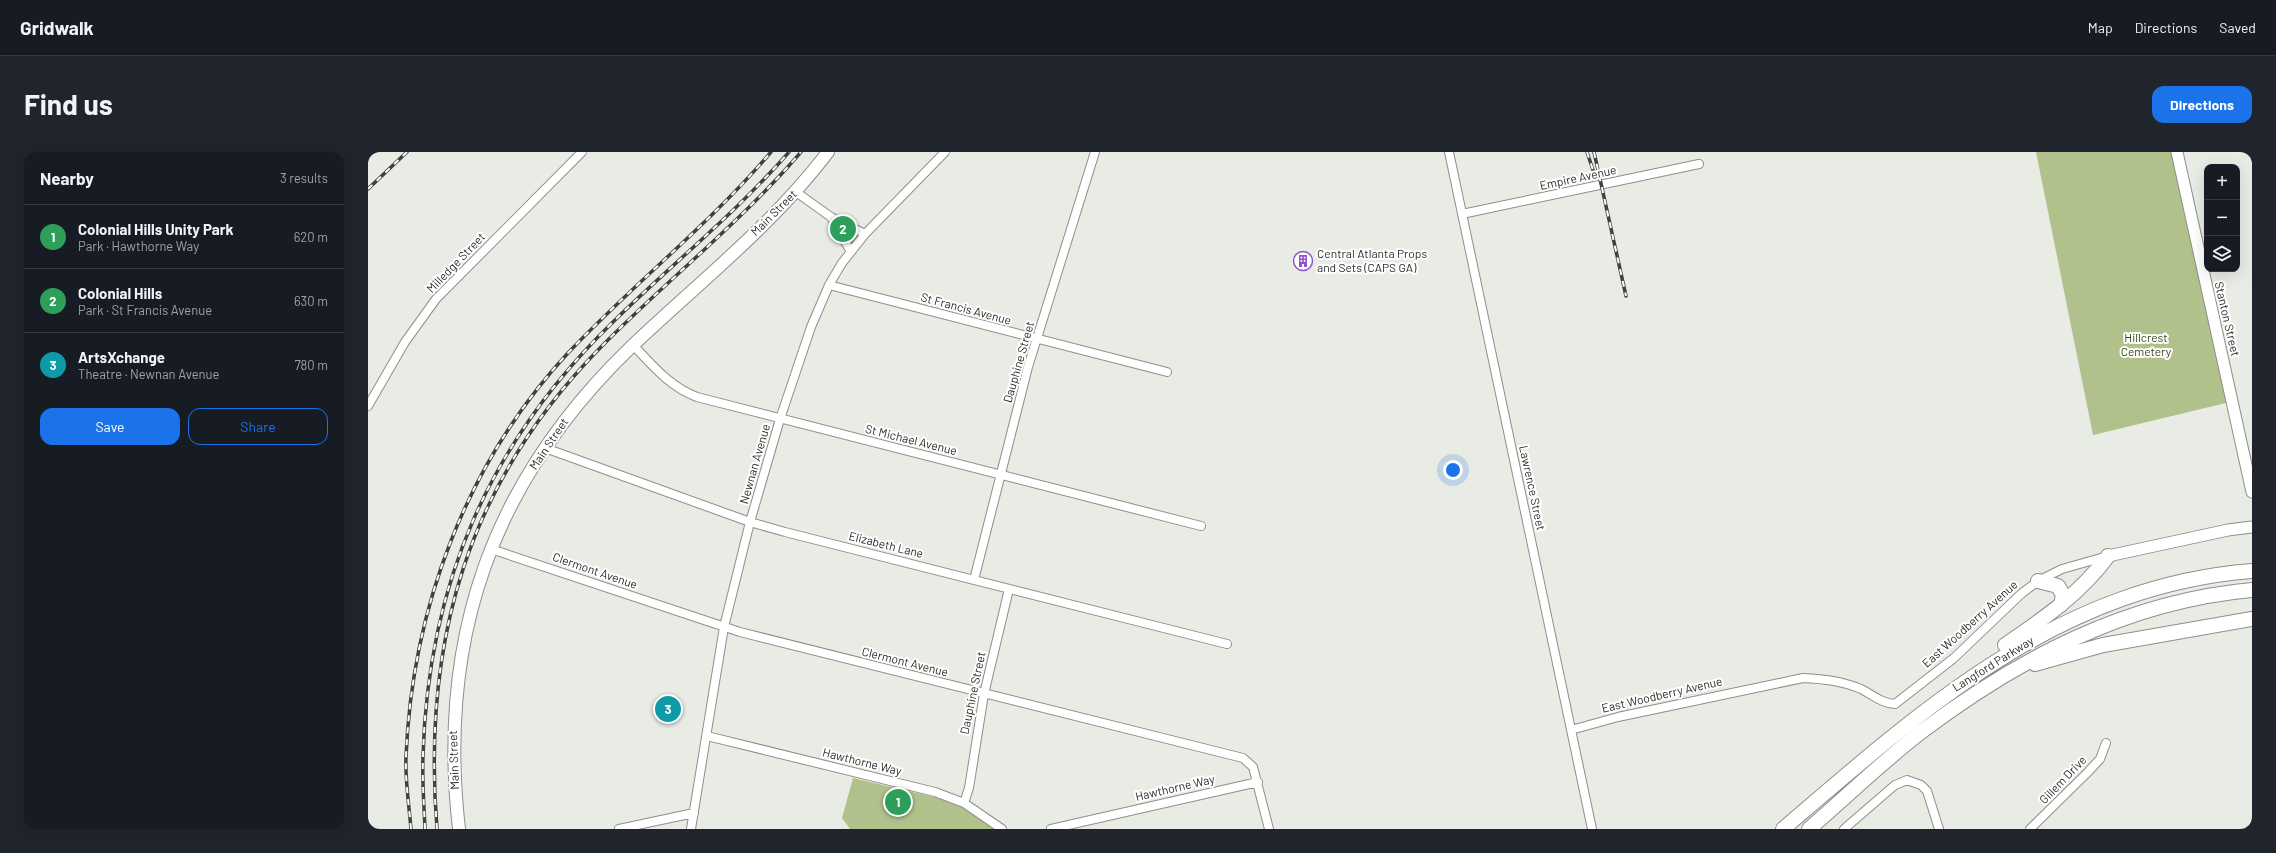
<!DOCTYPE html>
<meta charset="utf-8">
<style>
:root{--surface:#171b24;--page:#20242c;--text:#f1f3f6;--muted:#9ea1a6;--line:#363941;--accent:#1a73e8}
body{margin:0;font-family:Barlow,sans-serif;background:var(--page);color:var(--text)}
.controls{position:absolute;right:12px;top:12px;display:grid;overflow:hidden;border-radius:8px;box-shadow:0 4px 16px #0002}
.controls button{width:36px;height:36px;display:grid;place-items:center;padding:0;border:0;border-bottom:1px solid var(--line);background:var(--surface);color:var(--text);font:20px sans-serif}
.you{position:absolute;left:1085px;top:318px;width:14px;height:14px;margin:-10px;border:3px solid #fff;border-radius:50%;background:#1a73e8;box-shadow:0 0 0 6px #1a73e833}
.badge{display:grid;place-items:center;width:26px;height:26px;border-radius:50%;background:var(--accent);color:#fff;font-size:13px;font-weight:700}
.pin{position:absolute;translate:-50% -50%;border:2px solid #fff;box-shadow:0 1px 4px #0006}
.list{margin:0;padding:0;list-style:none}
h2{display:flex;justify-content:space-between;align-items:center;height:52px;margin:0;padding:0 16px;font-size:17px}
h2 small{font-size:13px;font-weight:400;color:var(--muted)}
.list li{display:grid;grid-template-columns:26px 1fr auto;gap:12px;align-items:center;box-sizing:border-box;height:64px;padding:0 16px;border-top:1px solid var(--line)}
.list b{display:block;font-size:15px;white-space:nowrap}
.list p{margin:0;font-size:13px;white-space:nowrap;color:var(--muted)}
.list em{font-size:13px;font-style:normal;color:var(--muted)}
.actions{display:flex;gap:8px;padding:12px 16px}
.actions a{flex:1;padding:9px 0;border:1px solid var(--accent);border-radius:12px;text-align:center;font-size:14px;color:var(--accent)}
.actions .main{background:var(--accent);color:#fff}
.icon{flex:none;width:22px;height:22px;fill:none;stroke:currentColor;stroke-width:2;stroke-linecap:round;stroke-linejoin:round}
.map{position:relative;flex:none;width:1884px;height:677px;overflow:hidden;border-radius:12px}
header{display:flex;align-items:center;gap:24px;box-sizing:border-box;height:56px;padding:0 20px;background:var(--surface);border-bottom:1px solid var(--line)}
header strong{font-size:19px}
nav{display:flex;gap:22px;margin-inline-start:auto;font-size:14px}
.intro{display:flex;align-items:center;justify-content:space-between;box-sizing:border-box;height:96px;padding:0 24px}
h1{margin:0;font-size:28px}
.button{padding:10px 18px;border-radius:12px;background:var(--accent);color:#fff;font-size:14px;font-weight:700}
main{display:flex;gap:24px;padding:0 24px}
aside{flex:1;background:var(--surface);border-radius:12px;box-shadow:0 4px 16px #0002}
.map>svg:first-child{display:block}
.green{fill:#b0c18b}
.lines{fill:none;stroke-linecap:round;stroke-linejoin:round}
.street-casing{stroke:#8d8f89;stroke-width:10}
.secondary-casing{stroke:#8d8f89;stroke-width:13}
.primary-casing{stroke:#8d8f89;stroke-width:14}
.highway-casing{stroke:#8d8f89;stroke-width:16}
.street{stroke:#fff;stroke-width:8}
.secondary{stroke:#fff;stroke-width:11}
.primary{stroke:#fff;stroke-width:12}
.highway{stroke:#fff;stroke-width:14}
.rail-casing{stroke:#40413f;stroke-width:3.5}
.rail{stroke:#fff;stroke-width:2;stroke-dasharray:6;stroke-linecap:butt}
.labels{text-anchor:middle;stroke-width:4;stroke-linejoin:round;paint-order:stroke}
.street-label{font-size:12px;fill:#2d2e2c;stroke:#fff}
.poi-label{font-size:12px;fill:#2d2e2c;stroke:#fff;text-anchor:start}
.park-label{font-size:12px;fill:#394614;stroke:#fff}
</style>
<header>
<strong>Gridwalk</strong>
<nav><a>Map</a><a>Directions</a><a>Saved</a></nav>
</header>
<div class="intro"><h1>Find us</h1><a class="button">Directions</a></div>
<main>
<aside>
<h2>Nearby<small>3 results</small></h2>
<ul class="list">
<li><span class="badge" style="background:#2e9e5b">1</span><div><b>Colonial Hills Unity Park</b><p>Park · Hawthorne Way</p></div><em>620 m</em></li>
<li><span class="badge" style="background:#2e9e5b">2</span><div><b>Colonial Hills</b><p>Park · St Francis Avenue</p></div><em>630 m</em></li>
<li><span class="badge" style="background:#0f9aa8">3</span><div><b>ArtsXchange</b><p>Theatre · Newnan Avenue</p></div><em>780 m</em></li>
</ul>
<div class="actions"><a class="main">Save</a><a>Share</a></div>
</aside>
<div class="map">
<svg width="1884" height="677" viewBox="0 0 1884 677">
<rect width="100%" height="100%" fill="#e9ebe5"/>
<path class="green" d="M1668 0H1807L1862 250 1725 283Z
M465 69 495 84 484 98Z
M485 626 570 646 592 654 628 677H482L474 666Z"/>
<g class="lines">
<defs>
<path id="street" d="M1081 0 1224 677
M428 40 463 65 497 82
M1094 62 1331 12
M463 65 483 100
M461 133 799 220
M265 193C284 213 302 235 329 245L833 374
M0 254 37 190 68 147 214 0
M177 296 382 370 417 380 859 492
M123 397 372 480 875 606 885 615 901 677
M606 428 660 215 727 0
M1203 578 1250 565 1435 526C1456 527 1474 529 1493 537 1505 543 1513 551 1527 552L1586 506 1653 442 1670 429 1694 417 1740 404
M339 584 567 640 596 651 634 677
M596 651 601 636 616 542 641 437
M251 677 326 661
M323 677 356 475 382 370 412 267 443 175 461 133 474 111 497 82 577 0
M683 677 890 630
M1476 677 1527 633 1539 628 1553 633 1559 639 1571 677
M1662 677 1720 620 1732 607 1738 591"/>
<path id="secondary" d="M1809 0 1884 340
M1740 404 1860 378 1884 375"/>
<path id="primary" d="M91 677C69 486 124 329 263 195 330 131 404 74 460 0"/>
<path id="highway" d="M1670 429 1690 434 1695 443 1693 453
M1637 493C1675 467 1712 442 1740 404
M1667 512 1735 493 1884 467
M1415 677C1555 557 1691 434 1884 419
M1441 677C1478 645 1514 610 1553 580 1651 506 1760 449 1884 438"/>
</defs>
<use href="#street" class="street-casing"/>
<use href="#secondary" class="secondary-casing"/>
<use href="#primary" class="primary-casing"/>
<use href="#highway" class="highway-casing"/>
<use href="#street" class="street"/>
<use href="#secondary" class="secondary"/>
<use href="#primary" class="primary"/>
<use href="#highway" class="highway"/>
<defs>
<path id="rail" d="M1219 0 1226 21
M1226 0 1258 144
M0 37 39 0
M43 677C41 653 37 628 38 605 44 457 98 311 200 201 265 132 341 73 403 0
M57 677C56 653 54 628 55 604 60 431 122 289 246 169 304 112 368 61 421 0
M69 677C54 490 99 331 233 195 298 129 372 71 433 0"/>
</defs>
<use href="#rail" class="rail-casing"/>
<use href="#rail" class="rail"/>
</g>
<defs>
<symbol id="building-ring" viewBox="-11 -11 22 22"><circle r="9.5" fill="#fff" stroke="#8f54ca" stroke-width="1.5"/><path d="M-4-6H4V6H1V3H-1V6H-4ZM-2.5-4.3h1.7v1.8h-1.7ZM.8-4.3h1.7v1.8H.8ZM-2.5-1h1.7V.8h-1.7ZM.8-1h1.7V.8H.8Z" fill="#8f54ca"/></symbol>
</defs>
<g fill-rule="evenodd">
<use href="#building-ring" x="924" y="98" width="22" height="22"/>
</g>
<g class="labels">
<g class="street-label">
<text transform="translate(1210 26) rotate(-12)" y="4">Empire Avenue</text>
<text transform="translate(406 61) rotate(-45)" y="4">Main Street</text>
<text transform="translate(88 111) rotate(-46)" y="4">Milledge Street</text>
<text transform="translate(598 157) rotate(15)" y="4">St Francis Avenue</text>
<text transform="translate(1859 167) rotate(77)" y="4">Stanton Street</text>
<text transform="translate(651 210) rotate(-74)" y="4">Dauphine Street</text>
<text transform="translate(543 288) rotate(14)" y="4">St Michael Avenue</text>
<text transform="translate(181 292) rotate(-56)" y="4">Main Street</text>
<text transform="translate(387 312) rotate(-74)" y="4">Newnan Avenue</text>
<text transform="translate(1164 336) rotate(78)" y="4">Lawrence Street</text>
<text transform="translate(518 393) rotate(14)" y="4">Elizabeth Lane</text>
<text transform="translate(227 419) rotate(19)" y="4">Clermont Avenue</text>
<text transform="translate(1602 472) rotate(-42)" y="4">East Woodberry Avenue</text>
<text transform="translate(537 510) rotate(14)" y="4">Clermont Avenue</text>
<text transform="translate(1625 512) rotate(-32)" y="4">Langford Parkway</text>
<text transform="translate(605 541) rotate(-78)" y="4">Dauphine Street</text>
<text transform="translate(1294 543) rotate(-13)" y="4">East Woodberry Avenue</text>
<text transform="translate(86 608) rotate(-92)" y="4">Main Street</text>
<text transform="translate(494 610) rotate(14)" y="4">Hawthorne Way</text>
<text transform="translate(1695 628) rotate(-46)" y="4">Gillem Drive</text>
<text transform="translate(807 636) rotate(-13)" y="4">Hawthorne Way</text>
</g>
<g class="poi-label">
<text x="949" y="106">Central Atlanta Props<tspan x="949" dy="14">and Sets (CAPS GA)</tspan></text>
</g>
<g class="park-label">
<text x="1778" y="190">Hillcrest<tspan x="1778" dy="14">Cemetery</tspan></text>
</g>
</g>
</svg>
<div class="controls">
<button>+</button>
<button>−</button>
<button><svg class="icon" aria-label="layers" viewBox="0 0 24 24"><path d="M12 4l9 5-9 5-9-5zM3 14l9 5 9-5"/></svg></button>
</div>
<div class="you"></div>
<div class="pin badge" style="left:530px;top:650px;background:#2e9e5b">1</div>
<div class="pin badge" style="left:475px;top:77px;background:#2e9e5b">2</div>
<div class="pin badge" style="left:300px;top:557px;background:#0f9aa8">3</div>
</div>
</main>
